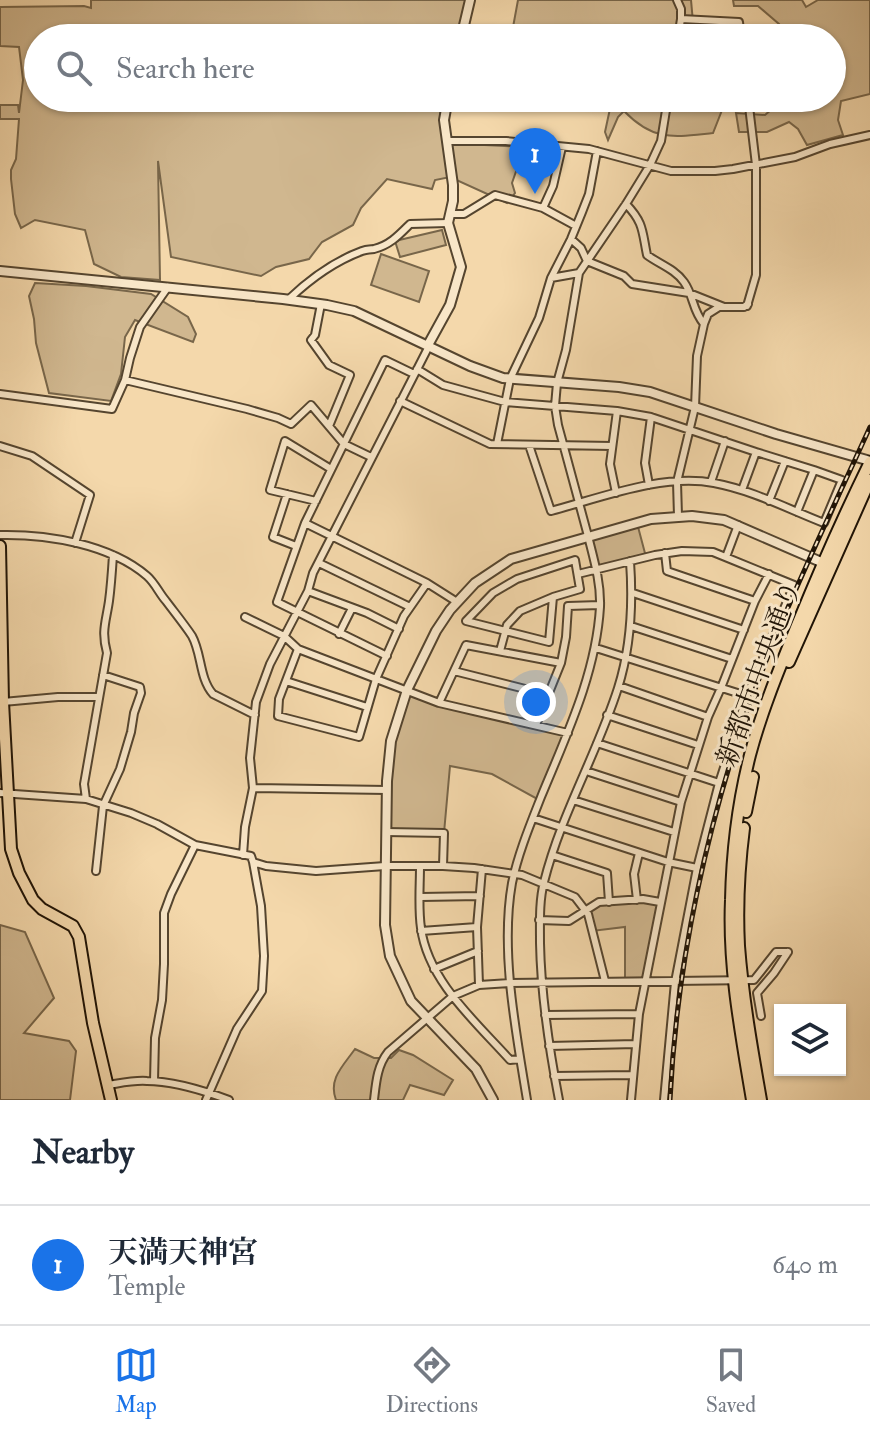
<!DOCTYPE html>
<meta charset="utf-8">
<style>
:root{--surface:#fff;--page:#f2f2f3;--text:#1f2937;--muted:#747a83;--line:#e0e1e3;--accent:#1a73e8}
body{margin:0;font-family:"IM FELL Double Pica","Noto Serif JP",serif;background:var(--page);color:var(--text)}
.controls{position:absolute;right:24px;bottom:24px;display:grid;overflow:hidden;border-radius:0px;box-shadow:0 2px 6px #0004}
.controls button{width:72px;height:72px;display:grid;place-items:center;padding:0;border:0;border-bottom:2px solid var(--line);background:var(--surface);color:var(--text);font:40px sans-serif}
.you{position:absolute;left:536px;top:702px;width:28px;height:28px;margin:-20px;border:6px solid #fff;border-radius:50%;background:#1a73e8;box-shadow:0 0 0 12px #1a73e833}
.badge{display:grid;place-items:center;width:52px;height:52px;border-radius:50%;background:var(--accent);color:#fff;font-size:26px;font-weight:700}
.pin{position:absolute;translate:-50% -66px;filter:drop-shadow(0 2px 4px #0008)}
.pin::after{content:'';position:absolute;top:42px;width:28px;height:24px;background:inherit;clip-path:polygon(0 0,100% 0,50% 100%)}
.list{margin:0;padding:0;list-style:none}
h2{display:flex;justify-content:space-between;align-items:center;height:104px;margin:0;padding:0 32px;font-size:34px}
h2 small{font-size:26px;font-weight:400;color:var(--muted)}
.list li{display:grid;grid-template-columns:52px 1fr auto;gap:24px;align-items:center;box-sizing:border-box;height:120px;padding:0 32px;border-top:2px solid var(--line)}
.list b{display:block;font-size:30px;white-space:nowrap}
.list p{margin:0;font-size:26px;white-space:nowrap;color:var(--muted)}
.list em{font-size:26px;font-style:normal;color:var(--muted)}
.icon{flex:none;width:44px;height:44px;fill:none;stroke:currentColor;stroke-width:2;stroke-linecap:round;stroke-linejoin:round}
.map{position:relative;flex:none;width:870px;height:1100px;overflow:hidden}
.search{position:absolute;background:var(--surface);box-shadow:0 2px 6px #0004;left:24px;right:24px;top:24px;height:88px;display:flex;align-items:center;gap:20px;box-sizing:border-box;padding:0 28px;border-radius:44px;color:var(--muted);font-size:30px}
.sheet{height:224px;background:var(--surface)}
nav{display:flex;justify-content:space-around;align-items:center;box-sizing:border-box;height:112px;border-top:2px solid var(--line);background:var(--surface);font-size:22px;color:var(--muted)}
nav a{display:grid;justify-items:center;gap:4px}
nav .on{color:var(--accent)}
.map>svg:first-child{display:block}
.green{fill:#d0b78f;stroke:#78664a;stroke-width:2}
.lines{fill:none;stroke-linecap:round;stroke-linejoin:round}
.minor-casing{stroke:#55452f;stroke-width:10}
.tertiary-casing{stroke:#55452f;stroke-width:12}
.primary-casing{stroke:#201406;stroke-width:14}
.minor{stroke:#f8e6c8;stroke-width:6}
.tertiary{stroke:#f8e6c8;stroke-width:8}
.primary{stroke:#f4d8ab;stroke-width:10}
.rail-casing{stroke:#201406;stroke-width:5}
.rail{stroke:#f8e6c8;stroke-width:2;stroke-dasharray:6;stroke-linecap:butt}
.labels{text-anchor:middle;stroke-width:6;stroke-linejoin:round;paint-order:stroke}
.street-label{font-size:28px;fill:#201406;stroke:#f8e6c8}
</style>
<div class="map">
<svg width="870" height="1100" viewBox="0 0 870 1100">
<rect width="100%" height="100%" fill="#f4d8ab"/>
<filter id="stains"><feTurbulence type="fractalNoise" baseFrequency=".0025" numOctaves="4"/><feColorMatrix values="0 0 0 0 .2 0 0 0 0 .09 0 0 0 0 .02 0 0 0 .5 -.17"/></filter>
<radialGradient id="worn" r=".72"><stop offset=".6" stop-color="#630" stop-opacity="0"/><stop offset="1" stop-color="#630" stop-opacity=".3"/></radialGradient>
<path class="green" d="M91 0H467L458 38H38V98H444L440 116 444 143 547 148 553 151 545 163 536 164 531 153 521 157 512 183 515 193 507 203 450 177 435 180 432 189 387 179 361 208 353 225 322 242 309 259 276 267 261 276 171 257 158 161 160 280 121 277 94 264 85 230 35 220 21 228 15 214 11 179V170L16 159 19 119H0V105H18L19 113 23 80 19 47 0 46V7L84 6 91 8Z
M518 0H691L693 22 734 25 735 38H511Z
M733 0H802L806 7 818 0H870V94L841 101 838 120 843 135 807 145 798 129 789 122 767 132H739L736 113 765 115 785 98H832V38H789L779 24 758 6H734Z
M542 98H586L576 110 542 107Z
M603 98H715L718 105H724L713 133C674 137 654 142 624 111L618 117 608 140 605 132 611 104Z
M442 230 446 245 400 257 395 241Z
M381 254 429 271 419 302 371 285Z
M35 283 86 286 151 294 188 317 196 334 193 342 135 320 125 337 121 374 111 401 49 393 36 343 34 319 29 296Z
M637 523 646 557 597 569 588 536Z
M407 690 439 703 568 733 541 801 492 774 450 766 444 833 386 832 391 741Z
M599 902H660L646 982H625V927L592 931 585 910Z
M0 925 25 932 54 998 24 1033 69 1041 76 1051 70 1100H0Z
M355 1049 374 1058H391L399 1050 413 1055 453 1080 444 1095 410 1085 403 1100H336C328 1079 343 1066 355 1049Z"/>
<g class="lines">
<defs>
<path id="minor" d="M677 0 681 9V19L739 22 741 38
M678 38 681 19
M447 141H506L589 149 671 171H715L733 169 795 157 830 144 870 135
M626 204C644 223 642 231 647 255 659 264 675 269 684 282 694 296 692 310 704 324
M543 208 553 186 562 147
M450 214H464L495 195 543 208 576 226
M571 239 581 248 587 261 624 276 632 284 689 293 724 307
M551 278 579 273
M289 299C309 280 335 261 362 251 368 249 368 250 374 249 390 245 399 235 410 224L448 223
M321 304 315 335 311 340 329 365 350 375 329 426
M747 306 756 275V165L748 98
M417 369 443 385 505 402 617 411
M125 380 247 409 278 418 291 424 311 405 344 444 371 457
M0 394 112 409 125 380 130 358 140 327 168 287
M400 401 490 444 612 446
M497 444 510 379 539 318 551 278 571 239 582 212 589 194 597 151
M529 445 551 511C600 498 663 473 714 483 752 490 788 509 824 523L842 480 814 470 797 512
M0 446 32 456 90 495 75 543
M756 452 814 470
M711 482 725 441
M649 485 645 463 651 417
M616 493 610 464 617 411 651 417 756 452 742 490
M287 494 273 537 296 546
M316 501 270 490 285 441 331 469
M769 501 785 461
M678 516 677 482 695 407 697 356 704 324 708 314 719 307H744L748 304
M305 523 427 583 457 602
M0 535C47 534 110 544 147 576 155 583 159 593 166 601 175 613 184 624 192 636 202 654 199 678 213 694L255 715
M665 553 667 571 755 601
M726 557 738 525
M575 560 580 589 553 597 549 642 466 621 493 593 517 579Z
M319 563 410 607
M578 574 655 555 682 551 713 552 794 585 747 696 719 783 697 868 675 982 664 1100
M308 591 367 613 399 629
M633 593 744 630
M245 617 284 636 298 649 439 703 568 733
M631 626 732 659
M339 634 352 608
M596 648 747 696
M298 649 279 699 278 716 359 737 376 679 404 616 427 583
M500 651 507 625 520 611 553 597
M387 656 277 602 305 523 385 360 414 374
M454 671 549 695
M286 681 367 707
M619 686 708 717
M3 702 58 697H99
M439 703 466 645 561 663
M607 715 698 745
M536 725 561 663 566 637 568 606 600 605
M597 743 719 783
M586 771 681 802
M253 788 387 790
M0 793 86 799 131 813 157 824 195 845 251 856 253 862 266 866 316 871 385 866H443L474 868 522 875 575 897 588 914 605 981
M86 799 84 784 107 653C101 631 106 622 109 601 111 586 112 571 113 555
M573 800 674 832
M533 818 668 862 697 868
M386 832 444 833 443 866
M243 855 245 827 253 788 250 758 256 702 270 664 308 591 313 573 429 346
M552 855 607 873 609 902
M420 866C420 886 418 908 421 928 428 981 476 1022 510 1060L520 1059
M96 871 103 806 120 769 131 732 134 713 141 693 140 687 103 675
M421 897 480 896
M637 900 634 874 639 853
M539 920 569 921 599 902 643 899 660 902
M421 931 477 927
M434 969 478 951
M479 985 477 927 482 869
M545 1015 639 1014
M761 1016 757 993 774 973 788 952
M549 1046 636 1044
M554 1076 633 1075
M154 1081 155 1038 162 1000 164 964V913L171 894 195 845
M108 1085C121 1083 134 1080 147 1081 172 1081 205 1091 229 1100
M206 1100 237 1029 262 991 264 956 261 906 253 862
M374 1100C376 1083 377 1066 388 1052L453 996 479 985 510 983 754 980 776 952H788
M527 1100C516 1032 500 951 512 883 518 854 530 825 541 797 566 736 596 674 600 607 601 583 594 560 588 536 578 499 568 462 558 425L555 406 557 383 566 350 579 273 626 204 650 165 661 141 668 98
M559 1100C549 1048 541 996 540 943 540 923 539 901 544 882 561 814 597 754 618 688 631 647 633 603 630 561
M631 1100 639 1014 681 802 708 717 721 688 755 601 769 574"/>
<path id="tertiary" d="M461 38 470 0
M0 271 283 299 327 305 354 311 470 366 503 378 619 387 650 392 776 434 870 461
M428 345 450 305 461 267 448 223 453 201V185L444 120 448 98
M493 1100 476 1069 411 1001 390 956 385 925 387 781 391 741 407 690 436 631 450 610 475 583 511 559 651 519 692 516 724 520 828 565"/>
<path id="primary" d="M0 546 3 702 11 849 19 873 33 900 42 909 73 926 79 937 93 1023 111 1100
M789 662 870 480
M746 812 753 777
M744 828C739 867 737 907 739 946 743 998 752 1049 761 1100
M752 1100C741 1034 728 967 731 900 732 852 738 802 750 755 762 710 780 667 798 623 820 569 844 515 870 462"/>
</defs>
<use href="#minor" class="minor-casing"/>
<use href="#tertiary" class="tertiary-casing"/>
<use href="#primary" class="primary-casing"/>
<use href="#minor" class="minor"/>
<use href="#tertiary" class="tertiary"/>
<use href="#primary" class="primary"/>
<defs>
<path id="rail" d="M670 1100C676 977 701 853 739 735 774 629 824 528 870 427"/>
</defs>
<use href="#rail" class="rail-casing"/>
<use href="#rail" class="rail"/>
</g>
<g class="labels">
<g class="street-label">
<text transform="translate(758 673) rotate(-70)" y="10">新都市中央通り</text>
</g>
</g>
<rect width="100%" height="100%" filter="url(#stains)"/>
<rect width="100%" height="100%" fill="url(#worn)"/>
</svg>
<div class="controls">
<button><svg class="icon" aria-label="layers" viewBox="0 0 24 24"><path d="M12 4l9 5-9 5-9-5zM3 14l9 5 9-5"/></svg></button>
</div>
<div class="you"></div>
<div class="pin badge" style="left:535px;top:194px">1</div>
<div class="search"><svg class="icon" aria-label="search" viewBox="0 0 24 24"><circle cx="10" cy="10" r="6"/><path d="M15 15l6 6"/></svg>Search here</div>
</div>
<section class="sheet">
<h2>Nearby<small></small></h2>
<ul class="list">
<li><span class="badge">1</span><div><b>天満天神宮</b><p>Temple</p></div><em>640 m</em></li>
</ul>
</section>
<nav>
<a class="on"><svg class="icon" aria-label="map" viewBox="0 0 24 24"><path d="M3 6l6-2 6 2 6-2v14l-6 2-6-2-6 2zM9 4v14M15 6v14"/></svg>Map</a>
<a><svg class="icon" aria-label="directions" viewBox="0 0 24 24"><path d="M12 3l9 9-9 9-9-9zM9 14v-3h6M13 9l2 2-2 2"/></svg>Directions</a>
<a><svg class="icon" aria-label="saved" viewBox="0 0 24 24"><path d="M7 4h10v16l-5-4-5 4z"/></svg>Saved</a>
</nav>
